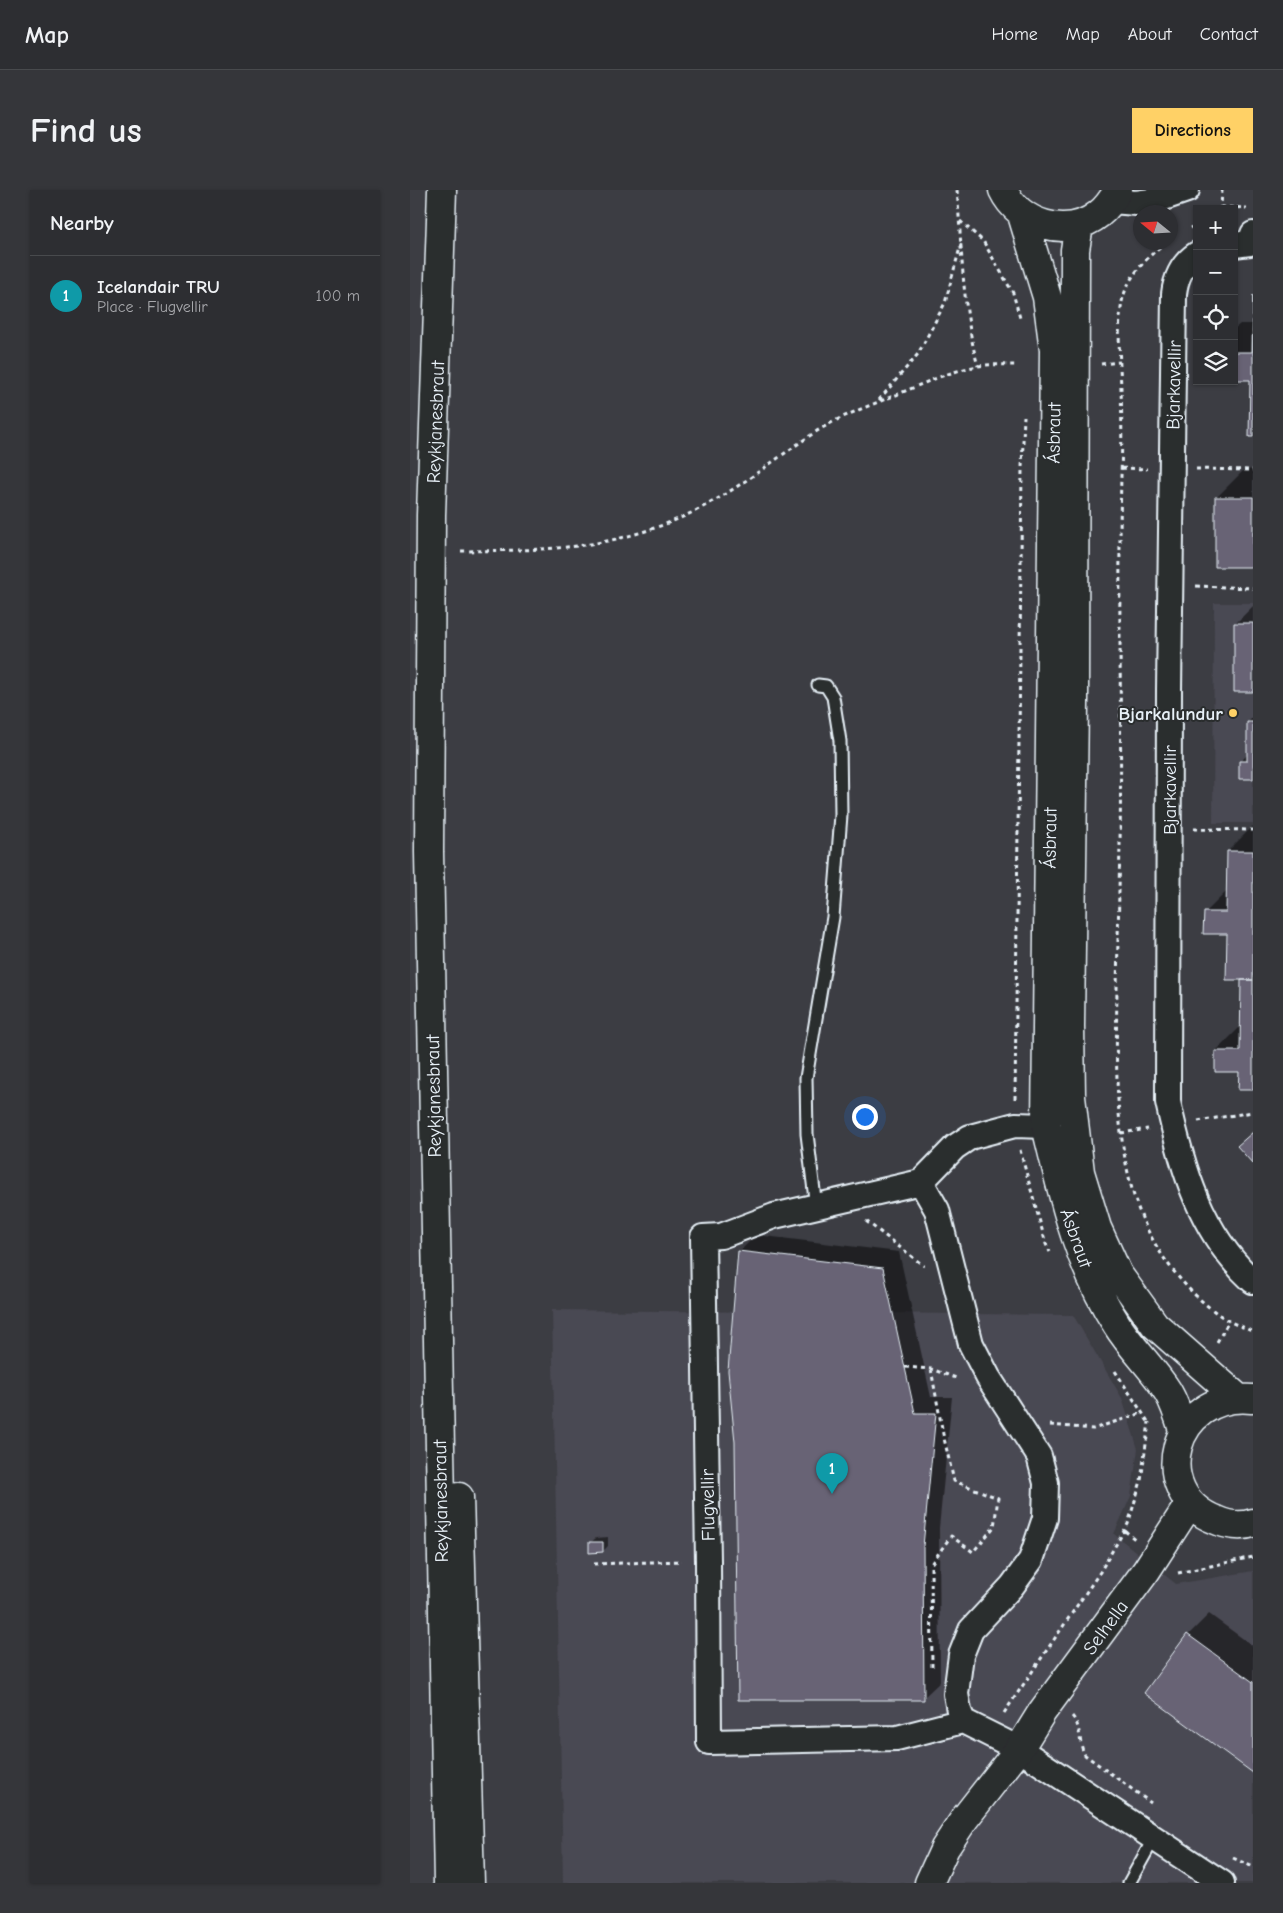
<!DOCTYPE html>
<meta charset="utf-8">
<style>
:root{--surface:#2d2e32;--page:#35363a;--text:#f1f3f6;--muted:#a7a8ac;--line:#484a4d;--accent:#ffd166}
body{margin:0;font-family:"Comic Neue",sans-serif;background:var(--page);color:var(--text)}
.controls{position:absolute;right:15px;top:15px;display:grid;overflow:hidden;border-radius:0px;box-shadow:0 1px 4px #0004}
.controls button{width:45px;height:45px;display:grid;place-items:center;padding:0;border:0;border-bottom:1px solid var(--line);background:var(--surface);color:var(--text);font:25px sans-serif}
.compass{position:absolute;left:723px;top:15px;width:45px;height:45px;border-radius:50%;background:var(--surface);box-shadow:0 1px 4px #0004;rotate:288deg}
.you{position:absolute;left:454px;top:926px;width:18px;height:18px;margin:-12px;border:4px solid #fff;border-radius:50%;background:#1a73e8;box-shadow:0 0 0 8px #1a73e833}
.badge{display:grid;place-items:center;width:32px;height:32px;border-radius:50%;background:var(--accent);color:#fff;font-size:16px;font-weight:700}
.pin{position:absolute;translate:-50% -41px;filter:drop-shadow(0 1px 2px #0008)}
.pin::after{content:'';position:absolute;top:26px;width:18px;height:15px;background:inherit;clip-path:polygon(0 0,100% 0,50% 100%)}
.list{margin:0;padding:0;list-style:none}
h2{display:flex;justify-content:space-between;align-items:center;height:65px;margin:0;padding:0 20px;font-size:21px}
h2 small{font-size:16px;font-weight:400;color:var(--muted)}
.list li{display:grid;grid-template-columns:32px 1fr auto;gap:15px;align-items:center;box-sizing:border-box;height:80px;padding:0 20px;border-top:1px solid var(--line)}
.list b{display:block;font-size:19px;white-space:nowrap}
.list p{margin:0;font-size:16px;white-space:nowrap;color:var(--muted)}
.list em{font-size:16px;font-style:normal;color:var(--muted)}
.icon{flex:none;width:28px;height:28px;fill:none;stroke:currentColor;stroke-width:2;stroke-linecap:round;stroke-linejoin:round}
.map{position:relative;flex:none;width:843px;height:1693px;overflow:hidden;border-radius:0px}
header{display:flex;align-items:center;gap:30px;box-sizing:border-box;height:70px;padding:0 25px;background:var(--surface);border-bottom:1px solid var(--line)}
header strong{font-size:24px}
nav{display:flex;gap:28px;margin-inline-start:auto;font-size:18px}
.intro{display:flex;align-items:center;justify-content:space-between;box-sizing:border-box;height:120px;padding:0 30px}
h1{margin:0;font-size:35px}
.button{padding:12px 22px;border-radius:0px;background:var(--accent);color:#111;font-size:18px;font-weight:700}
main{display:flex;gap:30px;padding:0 30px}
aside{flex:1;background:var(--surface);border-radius:0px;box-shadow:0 1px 4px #0004}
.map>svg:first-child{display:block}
.built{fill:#494852}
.shadow{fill:#0007}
.building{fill:#676375;stroke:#e8f1f8}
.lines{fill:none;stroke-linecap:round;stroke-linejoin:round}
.service-casing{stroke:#e8f1f8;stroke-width:15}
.minor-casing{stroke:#e8f1f8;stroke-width:28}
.tertiary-casing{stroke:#e8f1f8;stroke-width:31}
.trunk-casing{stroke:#e8f1f8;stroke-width:31}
.path{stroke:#e8f1f8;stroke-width:3;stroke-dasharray:4 4;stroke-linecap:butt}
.service{stroke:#2a2d2e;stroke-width:11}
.minor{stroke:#2a2d2e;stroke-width:24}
.tertiary{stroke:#2a2d2e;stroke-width:28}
.trunk{stroke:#2a2d2e;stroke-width:28}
.poi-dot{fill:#ffd166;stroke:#2a2d2e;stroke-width:2}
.labels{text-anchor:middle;stroke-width:4;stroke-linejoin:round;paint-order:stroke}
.street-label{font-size:19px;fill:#e8f1f8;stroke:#2a2d2e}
.poi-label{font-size:19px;font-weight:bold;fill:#e8f1f8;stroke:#2a2d2e;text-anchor:end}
</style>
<header>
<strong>Map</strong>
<nav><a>Home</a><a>Map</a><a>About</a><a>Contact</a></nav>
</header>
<div class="intro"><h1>Find us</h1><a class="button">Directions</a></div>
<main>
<aside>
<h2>Nearby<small></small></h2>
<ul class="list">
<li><span class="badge" style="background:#0f9aa8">1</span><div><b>Icelandair TRU</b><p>Place · Flugvellir</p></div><em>100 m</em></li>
</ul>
</aside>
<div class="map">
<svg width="843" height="1693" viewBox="0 0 843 1693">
<rect width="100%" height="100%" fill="#3c3d43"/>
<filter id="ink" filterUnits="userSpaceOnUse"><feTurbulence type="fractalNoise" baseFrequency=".02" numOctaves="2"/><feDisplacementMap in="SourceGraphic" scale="10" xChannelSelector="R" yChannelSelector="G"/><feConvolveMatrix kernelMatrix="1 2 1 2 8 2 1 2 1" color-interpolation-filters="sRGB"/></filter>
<g filter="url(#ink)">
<path class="built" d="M804 413H843V633H803Z
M142 1120 663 1125 712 1208 728 1259 721 1306 704 1344 766 1394 843 1381V1693H153Z"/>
<path class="shadow" d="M830 134H843V245H841L842 189H824V139Z
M835 279 843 280V376H806V308Z
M843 416V501L825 500V434Z
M843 527V588H830V572L838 564V532Z
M843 636V899H830V881L806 861 831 836 832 788 818 742 795 723 818 700V661Z
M346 1045 489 1062 521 1207H542L529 1338 530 1492 513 1508 326 1252 330 1061Z
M198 1347V1356L193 1361 180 1353 186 1348Z
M799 1424 843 1456V1581L736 1502 778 1445Z"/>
<path class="building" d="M843 105V247H839L840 190H824V162H842Z
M805 307H843V377H805Z
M824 433H843V502H824Z
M837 532H843V589H829V571H837Z
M817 661H843V790H816L817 744H793L794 722H816Z
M831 790H843V900H828L829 882H805V861H830Z
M843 942V974L827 956Z
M328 1061 473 1078 505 1223H526L513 1356 514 1510H328L325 1252 318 1181Z
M179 1352H193V1362L179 1363Z
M777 1444 843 1492V1583L734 1503Z"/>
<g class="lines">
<defs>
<path id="service" d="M406 1017 397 944 396 888 423 727 431 625 430 551 423 507 416 496 408 495
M719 1693 744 1648"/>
<path id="minor" d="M702 11 726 13 748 10 777 0
M824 55 840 53 843 44
M787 64C772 74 766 87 764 104L759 500 758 912C772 978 791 1044 843 1091
M636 936 605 935 560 947 545 957 511 992 364 1026 311 1046 293 1047 298 1371 299 1552 487 1548 553 1531 609 1559 812 1693
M511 992 527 1020 561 1154 578 1187 629 1266 636 1293 635 1328 621 1370 602 1396 561 1440 551 1465 546 1504 549 1521 553 1531"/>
<path id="tertiary" d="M593 0C609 34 657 50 689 24 697 18 703 9 708 0
M612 25 637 107 644 160 636 936C653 1006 667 1073 707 1135 722 1159 743 1178 758 1202 765 1214 769 1227 773 1240
M669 35 665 60 664 513 660 836 661 907 670 982 687 1038 708 1084 745 1135 828 1208
M842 1209C761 1201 737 1304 806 1330 817 1335 831 1337 843 1333
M519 1693 535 1658 555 1628 609 1559 632 1522 736 1381 780 1313"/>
<path id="trunk" d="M32 0 21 325 19 662 38 1693
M49 1307 60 1693"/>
</defs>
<use href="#service" class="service-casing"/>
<use href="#minor" class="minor-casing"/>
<use href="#tertiary" class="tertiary-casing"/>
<use href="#trunk" class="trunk-casing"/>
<path class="path" d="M547 0C552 58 552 119 568 176
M811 17 837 18
M809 19 811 17 812 0
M550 31 573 51 603 103 610 128
M781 38 787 35
M756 52C737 67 717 87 712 112 707 140 710 170 711 199 712 228 712 257 711 286 708 408 712 530 710 653 709 701 708 750 707 798 706 868 704 939 724 1006 739 1055 773 1102 817 1130 825 1135 835 1137 843 1142
M691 174 710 172
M469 210 508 164 535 113 551 54
M712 278 737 279
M786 279 843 280
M51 361C129 360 189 361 263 331 313 311 354 277 398 247 425 228 456 217 486 205 512 194 540 181 568 176 580 174 594 175 606 175
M786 396 843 398
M784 639 843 640
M605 909 612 278 614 226
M788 931 843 922
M711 943 738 939
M610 960 636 1054 640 1062
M456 1031 514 1076
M807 1152 819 1131
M495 1177 521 1179 549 1189
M521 1179 533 1244 544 1291 588 1308 584 1337 563 1362 541 1346 521 1374 522 1478
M705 1181 739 1233
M640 1235 683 1239 732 1223
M715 1341 726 1350
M184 1374 272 1371
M768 1383 843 1367
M594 1523 690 1382 718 1334 731 1291 739 1232
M662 1526C672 1537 668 1553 675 1565L741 1613
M823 1668 843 1677"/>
<use href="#service" class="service"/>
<use href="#minor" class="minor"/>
<use href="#tertiary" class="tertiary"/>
<use href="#trunk" class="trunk"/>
</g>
</g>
<circle class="poi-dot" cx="823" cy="523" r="5"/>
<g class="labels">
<g class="street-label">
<text transform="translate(763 195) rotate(-89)" y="7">Bjarkavellir</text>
<text transform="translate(25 232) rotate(-88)" y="7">Reykjanesbraut</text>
<text transform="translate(643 243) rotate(-89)" y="7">Ásbraut</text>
<text transform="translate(759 600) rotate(-90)" y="7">Bjarkavellir</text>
<text transform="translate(639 648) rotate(-89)" y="7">Ásbraut</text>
<text transform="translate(23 906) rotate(-91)" y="7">Reykjanesbraut</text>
<text transform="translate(667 1048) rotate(70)" y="7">Ásbraut</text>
<text transform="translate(30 1311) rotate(-91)" y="7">Reykjanesbraut</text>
<text transform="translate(297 1315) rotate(-91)" y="7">Flugvellir</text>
<text transform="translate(695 1437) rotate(-54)" y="7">Selhella</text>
</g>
<g class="poi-label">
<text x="813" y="530">Bjarkalundur</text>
</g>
</g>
</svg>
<div class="controls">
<button>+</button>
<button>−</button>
<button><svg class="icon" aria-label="locate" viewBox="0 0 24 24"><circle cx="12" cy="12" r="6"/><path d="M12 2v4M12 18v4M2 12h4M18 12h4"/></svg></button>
<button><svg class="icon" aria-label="layers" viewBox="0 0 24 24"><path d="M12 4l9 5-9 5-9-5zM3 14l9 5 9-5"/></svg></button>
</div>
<svg class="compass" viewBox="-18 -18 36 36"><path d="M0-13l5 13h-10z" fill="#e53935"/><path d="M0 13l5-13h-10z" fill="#a7a8ac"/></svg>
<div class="you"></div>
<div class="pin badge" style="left:422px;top:1304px;background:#0f9aa8">1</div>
</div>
</main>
